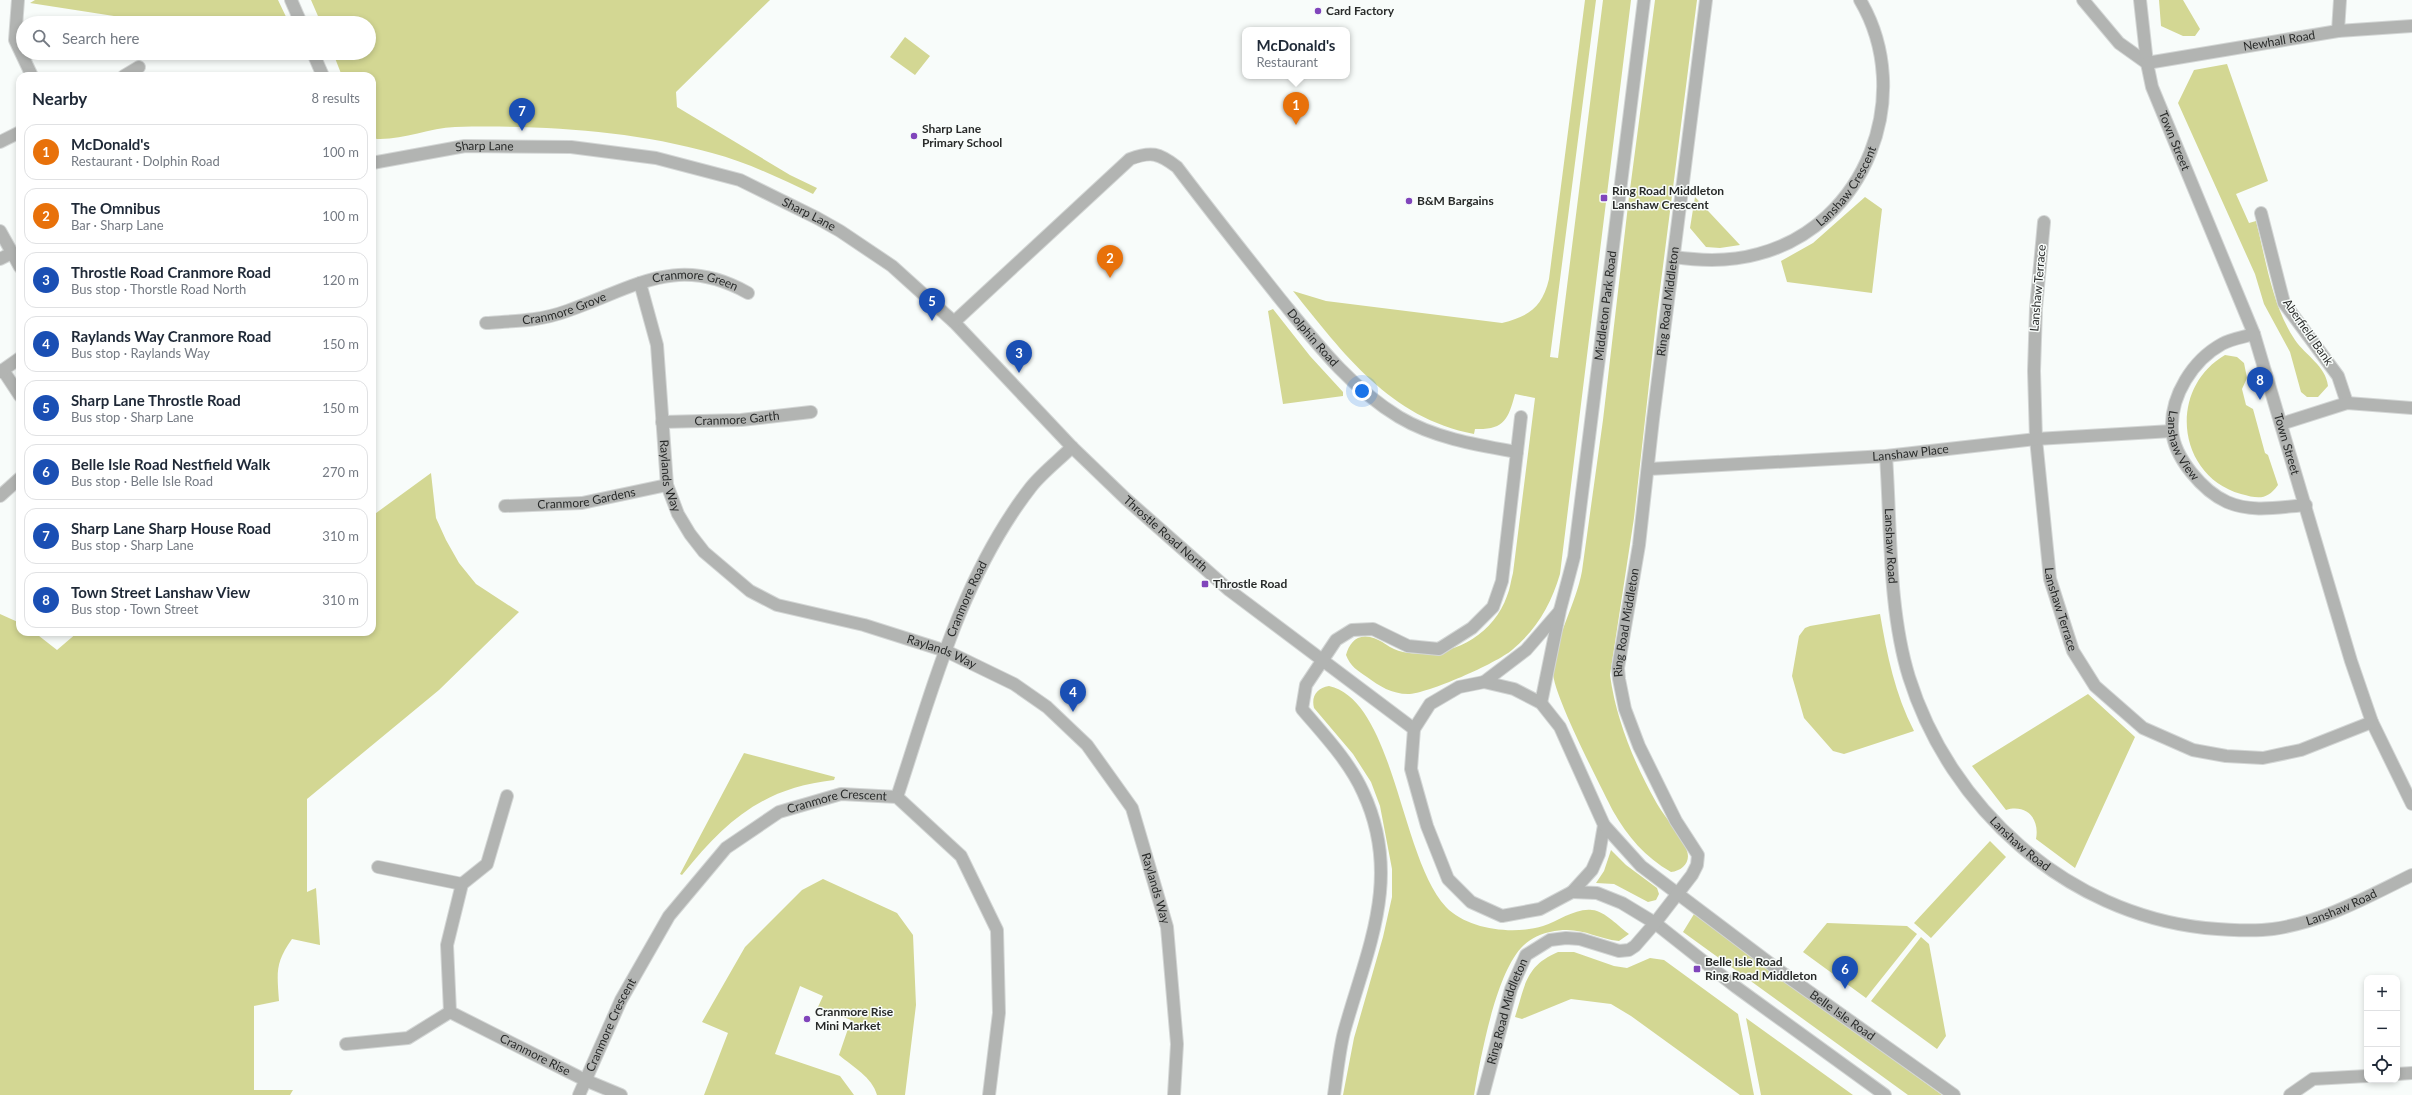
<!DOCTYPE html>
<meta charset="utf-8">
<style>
:root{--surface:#fff;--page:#f2f2f3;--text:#1f2937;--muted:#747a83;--line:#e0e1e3;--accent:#111827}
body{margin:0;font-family:Lato,sans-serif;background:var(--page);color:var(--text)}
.controls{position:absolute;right:12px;bottom:12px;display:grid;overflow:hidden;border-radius:8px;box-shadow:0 2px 6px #0003}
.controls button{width:36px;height:36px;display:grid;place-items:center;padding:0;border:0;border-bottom:1px solid var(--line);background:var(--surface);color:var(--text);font:20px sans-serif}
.you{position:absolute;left:1362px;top:391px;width:14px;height:14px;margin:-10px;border:3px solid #fff;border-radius:50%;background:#1a73e8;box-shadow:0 0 0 6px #1a73e833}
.badge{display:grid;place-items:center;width:26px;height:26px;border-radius:50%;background:var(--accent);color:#fff;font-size:13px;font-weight:700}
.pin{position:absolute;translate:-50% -33px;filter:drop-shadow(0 1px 2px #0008)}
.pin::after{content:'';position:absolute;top:21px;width:14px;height:12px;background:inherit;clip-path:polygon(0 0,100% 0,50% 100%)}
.popup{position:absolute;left:1242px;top:27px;width:108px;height:52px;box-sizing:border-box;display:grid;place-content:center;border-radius:8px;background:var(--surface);filter:drop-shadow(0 1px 3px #0005);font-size:13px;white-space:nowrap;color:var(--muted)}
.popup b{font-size:15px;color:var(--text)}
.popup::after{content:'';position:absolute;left:50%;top:100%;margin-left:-8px;border:8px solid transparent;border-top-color:var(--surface)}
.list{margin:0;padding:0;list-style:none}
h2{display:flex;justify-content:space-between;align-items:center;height:52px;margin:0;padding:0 16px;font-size:17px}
h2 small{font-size:13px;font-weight:400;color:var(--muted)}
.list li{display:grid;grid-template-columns:26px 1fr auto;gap:12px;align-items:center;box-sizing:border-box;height:56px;margin:0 8px 8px;padding:0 8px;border:1px solid var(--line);border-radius:12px}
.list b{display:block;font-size:15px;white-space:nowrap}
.list p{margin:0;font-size:13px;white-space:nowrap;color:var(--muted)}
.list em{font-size:13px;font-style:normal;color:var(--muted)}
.icon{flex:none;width:22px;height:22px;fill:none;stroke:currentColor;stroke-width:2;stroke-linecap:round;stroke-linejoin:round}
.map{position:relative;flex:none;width:2412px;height:1095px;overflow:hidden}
.search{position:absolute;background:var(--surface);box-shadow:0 2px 6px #0003;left:16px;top:16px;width:360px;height:44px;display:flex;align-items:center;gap:10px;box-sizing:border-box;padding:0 14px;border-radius:22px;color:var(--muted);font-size:15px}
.panel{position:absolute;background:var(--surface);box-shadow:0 2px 6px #0003;left:16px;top:72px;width:360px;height:564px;border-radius:12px}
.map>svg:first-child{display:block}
.green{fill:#d3d793}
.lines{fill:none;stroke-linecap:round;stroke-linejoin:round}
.minor-casing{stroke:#d3d6d5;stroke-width:14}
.minor{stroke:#b2b4b2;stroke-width:12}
.poi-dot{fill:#8045bb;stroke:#f8fcfa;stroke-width:1.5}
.labels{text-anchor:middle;stroke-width:3;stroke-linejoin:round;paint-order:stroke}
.poi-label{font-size:12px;font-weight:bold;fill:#292b2a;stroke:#f8fcfa;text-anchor:start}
.street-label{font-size:12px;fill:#292b2a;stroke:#f8fcfa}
</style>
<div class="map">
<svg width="2412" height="1095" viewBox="0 0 2412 1095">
<rect width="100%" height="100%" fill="#f8fcfa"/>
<path class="green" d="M35 0H278L289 23H159L30 3Z
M311 0H770L676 92 677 107 790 175 817 188 813 194C781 179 747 162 712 153 630 130 540 125 455 127 429 128 403 140 377 139L372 137V76H342L333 53H369V23H321Z
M1585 0H1596L1550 357 1558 358 1603 0H1631L1560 574C1551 605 1536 630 1512 650 1497 663 1427 694 1408 694 1392 694 1379 686 1367 677 1358 671 1350 666 1346 655 1349 644 1356 634 1370 637 1382 639 1390 650 1403 652 1445 660 1492 639 1507 596 1510 589 1511 580 1513 573L1535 398 1515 394C1508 420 1504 430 1475 429L1474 434C1390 418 1343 353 1293 291L1326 301 1502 323C1529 316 1542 308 1549 279Z
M1655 0H1697L1657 313 1634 518 1610 675C1616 719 1634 763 1656 802 1663 815 1683 838 1687 851 1691 862 1682 871 1671 872 1645 857 1628 837 1613 811 1601 787 1551 691 1553 671 1555 638 1576 604 1582 571L1603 420 1629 197Z
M2159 0H2183L2200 29 2195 36H2183L2161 26Z
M905 37 930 56 915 75 890 57Z
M2227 64 2268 181 2236 194 2249 223 2256 221C2266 260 2272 306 2295 340 2305 355 2326 366 2328 386L2318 397H2307L2301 392 2290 352 2264 304 2255 274 2178 103 2194 70Z
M1695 197 1740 245 1720 248 1706 247 1690 228Z
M1865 197 1882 209 1872 293 1787 282 1781 261 1813 243Z
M1273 309 1310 356 1343 392V396L1283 404 1268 311Z
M2225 355 2237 357 2244 363 2247 378 2242 389 2246 405 2253 409 2265 453 2268 455 2278 485C2267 500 2259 499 2241 494 2177 476 2167 389 2225 355Z
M431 473 436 518 446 540 459 563 476 584 519 612 439 690 307 799V892L316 888 320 945 292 939C275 963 277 972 279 1001L254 1006V1090H293L290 1095H0V614L20 623V632H34L57 650 78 632H372V516Z
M1880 614C1887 655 1895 694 1914 731L1844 754 1833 751 1804 718 1792 676 1799 636 1805 628 1810 626Z
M1329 686C1395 701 1400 858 1446 907 1468 930 1514 935 1543 926 1559 921 1575 908 1592 910 1605 911 1619 927 1629 934L1619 941C1593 938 1580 925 1550 932 1540 934 1529 939 1521 948 1495 977 1481 1056 1474 1095H1343L1354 1038 1383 937 1392 897V869L1380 806 1371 782 1353 754 1314 708C1311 696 1317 688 1329 686Z
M2088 694 2135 737 2075 868 2036 839C2040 818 2026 804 2006 810L1972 766Z
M744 753 835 777 834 780C762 788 726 821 682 875L680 874Z
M1990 841 2006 857 1931 938 1914 923Z
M1611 850 1626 865 1657 888 1659 894 1656 900 1648 902 1614 884 1596 883 1604 871Z
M823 879 897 913 913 935 916 1005 905 1095H877C872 1077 853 1067 839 1055L851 1020 818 1007 823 996 800 986 775 1054 840 1076 854 1095H704L728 1033 702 1022 745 947 802 890Z
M1694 914 1942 1095H1908L1683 932Z
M1827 923 1907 926 1917 934 1866 998 1803 952Z
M1921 937 1929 944 1946 1036 1937 1049 1871 1001Z
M1558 952H1574L1614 966 1627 968 1650 958 1664 960 1738 1014 1754 1095H1740L1631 1016 1611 1004 1571 999 1522 1019 1515 1017C1525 986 1525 966 1558 952Z
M1746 1018 1853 1095H1761Z"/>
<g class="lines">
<defs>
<g id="minor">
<path d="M18 0 15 40 32 76"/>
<path d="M291 0 301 23"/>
<path d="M2083 0 2119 43 2147 63"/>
<path id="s1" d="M2140 0 2147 63 2152 87 2254 334 2351 661 2372 722 2412 804"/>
<path d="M2338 31 2340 0"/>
<path d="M313 53 323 76"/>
<path id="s2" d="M2147 63 2338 31 2412 26"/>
<path d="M124 76 139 67"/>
<path d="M0 142 20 132"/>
<path id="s3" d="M372 163 465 146 571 147 656 158 740 180 817 218 840 231 892 266 954 322 1072 447 1126 499 1229 590 1414 729"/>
<path d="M2261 213 2284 303 2338 376 2347 403"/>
<path id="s4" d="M2044 222 2036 308 2034 371 2036 439 2050 579 2073 651 2095 686 2143 728 2193 750 2226 756 2263 758 2301 750 2372 722"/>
<path d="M0 231 20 267"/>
<path id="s5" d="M1674 257C1702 261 1730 262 1758 254 1866 226 1916 95 1860 0"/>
<path d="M0 259 12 253"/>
<path id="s6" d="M640 283 657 345 667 485 678 514 690 534 704 552 750 591 777 605 864 625 946 651 1014 684 1047 707 1087 745 1132 808 1167 927 1177 1044 1174 1095"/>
<path id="s7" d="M954 322 1130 159C1151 151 1159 153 1177 167 1211 212 1246 256 1281 300 1317 344 1350 387 1399 417 1434 438 1477 445 1517 452"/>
<path id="s8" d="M486 323C514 321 540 321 567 311 634 288 677 253 748 293"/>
<path id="s9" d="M2254 334C2244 337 2231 339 2222 344 2193 360 2170 396 2172 430 2174 458 2203 491 2227 502 2252 513 2280 507 2306 505"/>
<path d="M3 370 20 396"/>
<path d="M0 372 20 358"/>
<path id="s10" d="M662 422 741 420 811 412"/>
<path d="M2281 424 2347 403 2412 408"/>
<path id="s11" d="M1886 456C1891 526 1888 609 1909 677 1950 808 2066 913 2205 928 2227 930 2251 932 2273 929 2323 922 2367 897 2412 875"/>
<path id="s12" d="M1649 469 1886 456 2036 439 2172 431"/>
<path d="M0 496 20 478"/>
<path id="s13" d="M505 506 582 503 667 485"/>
<path d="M1484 682 1514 689 1541 703 1560 727 1604 825 1599 854 1592 870 1572 892 1540 909 1502 916 1471 902 1448 879 1427 826 1411 769 1414 729 1430 704 1459 687Z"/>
<path d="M1484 682 1526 650 1559 612"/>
<path id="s14" d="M1541 703 1560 610 1574 557 1644 0"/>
<path id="s15" d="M507 796 487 864 462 884 447 945 450 1012 585 1080 621 1095"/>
<path id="s16" d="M897 797C932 691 961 577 1031 487 1042 473 1059 460 1072 447"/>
<path id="s17" d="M1604 825 1641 866 1784 974 1954 1095"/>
<path d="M378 867 462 884"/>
<path d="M1572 892 1597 893 1622 903 1655 923 1736 987 1885 1095"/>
<path d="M346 1044 408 1038 450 1012"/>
<path d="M2397 1074 2412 1073"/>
<path id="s18" d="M579 1095 621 1000 669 916 726 848 779 812 841 794 897 797 961 856 997 930 999 1013 989 1095"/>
<path d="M1334 1095C1337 1074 1339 1052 1344 1032 1367 949 1403 878 1363 792 1349 761 1324 735 1302 709L1306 685 1336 640 1352 630 1373 629 1408 646 1439 649 1472 628 1493 607 1502 581 1521 417"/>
<path id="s19" d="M1483 1095 1511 989 1526 955 1550 940 1566 938 1580 939 1619 951 1629 950 1635 946 1655 923 1692 875 1697 865 1698 855 1676 821 1639 746 1625 709 1619 679 1618 668 1639 545 1653 419 1706 0"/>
<path d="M2290 1095 2313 1079 2367 1076"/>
</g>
</defs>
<use href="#minor" class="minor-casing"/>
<use href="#minor" class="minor"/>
</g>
<g class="poi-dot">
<circle cx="1318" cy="11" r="4"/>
<circle cx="914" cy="136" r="4"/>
<rect x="1600" y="194" width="8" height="8" rx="2"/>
<circle cx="1409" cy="201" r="4"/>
<rect x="1201" y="580" width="8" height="8" rx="2"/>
<rect x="1693" y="965" width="8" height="8" rx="2"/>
<circle cx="807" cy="1019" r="4"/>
</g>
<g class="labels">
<g class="poi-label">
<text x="1326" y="15">Card Factory</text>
<text x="922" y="133">Sharp Lane<tspan x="922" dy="14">Primary School</tspan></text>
<text x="1612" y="195">Ring Road Middleton<tspan x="1612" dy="14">Lanshaw Crescent</tspan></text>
<text x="1417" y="205">B&amp;M Bargains</text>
<text x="1213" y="588">Throstle Road</text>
<text x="1705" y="966">Belle Isle Road<tspan x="1705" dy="14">Ring Road Middleton</tspan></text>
<text x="815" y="1016">Cranmore Rise<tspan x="815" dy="14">Mini Market</tspan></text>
</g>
<g class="street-label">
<text dy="4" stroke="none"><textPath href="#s2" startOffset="134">Newhall Road</textPath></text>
<text dy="4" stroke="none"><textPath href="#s1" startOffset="146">Town Street</textPath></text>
<text dy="4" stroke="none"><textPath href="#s3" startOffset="114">Sharp Lane</textPath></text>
<text dy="4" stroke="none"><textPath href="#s5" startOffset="200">Lanshaw Crescent</textPath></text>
<text dy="4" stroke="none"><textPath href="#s3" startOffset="450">Sharp Lane</textPath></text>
<text dy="4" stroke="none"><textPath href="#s8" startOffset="217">Cranmore Green</textPath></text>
<text transform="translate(2038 288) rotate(-85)" y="4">Lanshaw Terrace</text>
<text dy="4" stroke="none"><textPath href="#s19" startOffset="951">Ring Road Middleton</textPath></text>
<text dy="4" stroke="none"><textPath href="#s14" startOffset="403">Middleton Park Road</textPath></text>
<text dy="4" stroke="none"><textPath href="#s8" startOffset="80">Cranmore Grove</textPath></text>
<text transform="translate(2308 332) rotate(55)" y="4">Aberfield Bank</text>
<text dy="4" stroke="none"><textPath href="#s7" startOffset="509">Dolphin Road</textPath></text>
<text dy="4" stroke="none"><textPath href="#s10" startOffset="75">Cranmore Garth</textPath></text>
<text dy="4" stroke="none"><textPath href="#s9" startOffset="156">Lanshaw View</textPath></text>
<text dy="4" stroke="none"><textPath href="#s1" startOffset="470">Town Street</textPath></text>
<text dy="4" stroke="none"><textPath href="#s12" startOffset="262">Lanshaw Place</textPath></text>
<text dy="4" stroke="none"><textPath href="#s6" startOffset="196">Raylands Way</textPath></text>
<text dy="4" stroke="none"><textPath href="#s13" startOffset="82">Cranmore Gardens</textPath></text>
<text dy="4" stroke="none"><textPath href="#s3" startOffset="931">Throstle Road North</textPath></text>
<text dy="4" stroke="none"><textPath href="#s11" startOffset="90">Lanshaw Road</textPath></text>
<text dy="4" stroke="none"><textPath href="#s16" startOffset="210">Cranmore Road</textPath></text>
<text dy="4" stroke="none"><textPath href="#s4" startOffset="390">Lanshaw Terrace</textPath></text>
<text dy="4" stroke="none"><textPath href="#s19" startOffset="627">Ring Road Middleton</textPath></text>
<text dy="4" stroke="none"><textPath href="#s6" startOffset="544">Raylands Way</textPath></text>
<text dy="4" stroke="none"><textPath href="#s18" startOffset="413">Cranmore Crescent</textPath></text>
<text dy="4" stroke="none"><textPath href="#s11" startOffset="426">Lanshaw Road</textPath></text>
<text dy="4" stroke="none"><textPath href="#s6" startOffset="880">Raylands Way</textPath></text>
<text dy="4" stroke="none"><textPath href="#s11" startOffset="773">Lanshaw Road</textPath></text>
<text dy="4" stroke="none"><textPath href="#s19" startOffset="87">Ring Road Middleton</textPath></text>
<text dy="4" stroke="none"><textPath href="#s17" startOffset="306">Belle Isle Road</textPath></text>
<text dy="4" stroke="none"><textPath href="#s18" startOffset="77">Cranmore Crescent</textPath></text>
<text dy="4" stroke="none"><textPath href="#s15" startOffset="328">Cranmore Rise</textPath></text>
</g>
</g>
</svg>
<div class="controls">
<button>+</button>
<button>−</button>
<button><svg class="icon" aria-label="locate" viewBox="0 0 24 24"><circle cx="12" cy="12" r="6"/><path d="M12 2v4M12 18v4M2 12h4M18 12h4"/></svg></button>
</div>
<div class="you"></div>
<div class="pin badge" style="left:1296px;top:125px;background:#e8710a">1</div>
<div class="popup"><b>McDonald's</b>Restaurant</div>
<div class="pin badge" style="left:1110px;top:278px;background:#e8710a">2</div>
<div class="pin badge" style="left:1019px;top:373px;background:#1a4fb4">3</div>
<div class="pin badge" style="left:1073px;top:712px;background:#1a4fb4">4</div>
<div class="pin badge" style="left:932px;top:321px;background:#1a4fb4">5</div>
<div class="pin badge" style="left:1845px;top:989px;background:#1a4fb4">6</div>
<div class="pin badge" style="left:522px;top:131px;background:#1a4fb4">7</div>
<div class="pin badge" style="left:2260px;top:400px;background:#1a4fb4">8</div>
<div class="search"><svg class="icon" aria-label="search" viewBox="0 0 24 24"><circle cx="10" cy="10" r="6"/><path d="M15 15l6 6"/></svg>Search here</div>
<section class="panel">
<h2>Nearby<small>8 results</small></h2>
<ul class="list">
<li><span class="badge" style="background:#e8710a">1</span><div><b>McDonald's</b><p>Restaurant · Dolphin Road</p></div><em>100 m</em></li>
<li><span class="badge" style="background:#e8710a">2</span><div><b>The Omnibus</b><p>Bar · Sharp Lane</p></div><em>100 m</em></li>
<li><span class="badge" style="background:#1a4fb4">3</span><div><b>Throstle Road Cranmore Road</b><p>Bus stop · Thorstle Road North</p></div><em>120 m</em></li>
<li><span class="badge" style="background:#1a4fb4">4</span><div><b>Raylands Way Cranmore Road</b><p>Bus stop · Raylands Way</p></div><em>150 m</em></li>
<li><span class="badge" style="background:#1a4fb4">5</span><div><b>Sharp Lane Throstle Road</b><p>Bus stop · Sharp Lane</p></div><em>150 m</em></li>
<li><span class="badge" style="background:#1a4fb4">6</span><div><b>Belle Isle Road Nestfield Walk</b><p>Bus stop · Belle Isle Road</p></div><em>270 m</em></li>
<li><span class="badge" style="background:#1a4fb4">7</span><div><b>Sharp Lane Sharp House Road</b><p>Bus stop · Sharp Lane</p></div><em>310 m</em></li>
<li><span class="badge" style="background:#1a4fb4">8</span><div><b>Town Street Lanshaw View</b><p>Bus stop · Town Street</p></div><em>310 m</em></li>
</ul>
</section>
</div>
